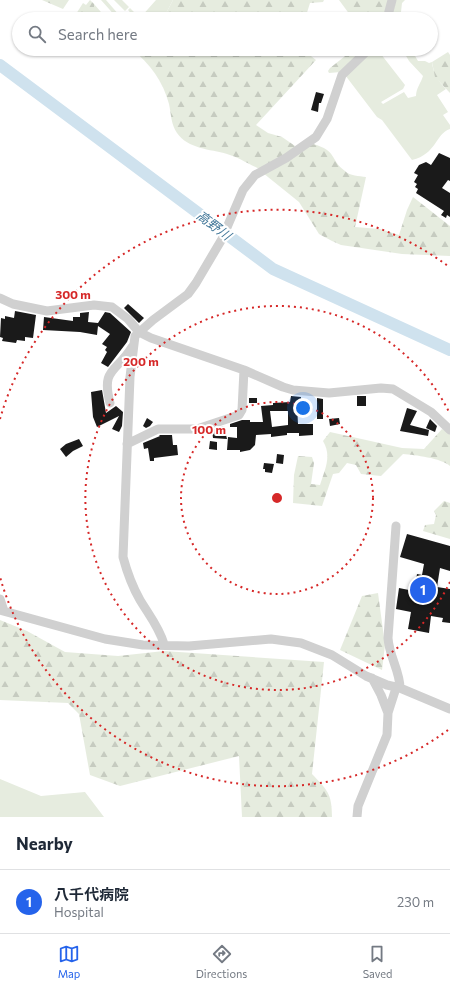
<!DOCTYPE html>
<meta charset="utf-8">
<style>
:root{--surface:#fff;--page:#f6f6f7;--text:#1f2937;--muted:#747a83;--line:#e0e1e3;--accent:#2563eb}
body{margin:0;font-family:Commissioner,"Noto Sans JP",sans-serif;background:var(--page);color:var(--text)}
.you{position:absolute;left:303px;top:408px;width:14px;height:14px;margin:-10px;border:3px solid #fff;border-radius:50%;background:#1a73e8;box-shadow:0 0 0 6px #1a73e833}
.badge{display:grid;place-items:center;width:26px;height:26px;border-radius:50%;background:var(--accent);color:#fff;font-size:13px;font-weight:700}
.pin{position:absolute;translate:-50% -50%;border:2px solid #fff;box-shadow:0 1px 4px #0006}
.list{margin:0;padding:0;list-style:none}
h2{display:flex;justify-content:space-between;align-items:center;height:52px;margin:0;padding:0 16px;font-size:17px}
h2 small{font-size:13px;font-weight:400;color:var(--muted)}
.list li{display:grid;grid-template-columns:26px 1fr auto;gap:12px;align-items:center;box-sizing:border-box;height:64px;padding:0 16px;border-top:1px solid var(--line)}
.list b{display:block;font-size:15px;white-space:nowrap}
.list p{margin:0;font-size:13px;white-space:nowrap;color:var(--muted)}
.list em{font-size:13px;font-style:normal;color:var(--muted)}
.icon{flex:none;width:22px;height:22px;fill:none;stroke:currentColor;stroke-width:2;stroke-linecap:round;stroke-linejoin:round}
.map{position:relative;flex:none;width:450px;height:817px;overflow:hidden}
.search{position:absolute;background:var(--surface);box-shadow:0 1px 3px #0004;left:12px;right:12px;top:12px;height:44px;display:flex;align-items:center;gap:10px;box-sizing:border-box;padding:0 14px;border-radius:22px;color:var(--muted);font-size:15px}
.sheet{height:116px;background:var(--surface)}
nav{display:flex;justify-content:space-around;align-items:center;box-sizing:border-box;height:56px;border-top:1px solid var(--line);background:var(--surface);font-size:11px;color:var(--muted)}
nav a{display:grid;justify-items:center;gap:2px}
nav .on{color:var(--accent)}
.map>svg:first-child{display:block}
.green{fill:#e6ecdf}
.forest{fill:url(#forest-firs)}
.lines{fill:none;stroke-linecap:round;stroke-linejoin:round}
.river{stroke:#cfe2ee;stroke-width:12}
.building{fill:#1a1a1a;fill-rule:evenodd}
.minor{stroke:#d0d0d0;stroke-width:9}
.ring{fill:none;stroke:#d62828;stroke-width:2;stroke-dasharray:2 4}
.labels{text-anchor:middle;stroke-width:4;stroke-linejoin:round;paint-order:stroke}
.water-label{font-size:13px;font-style:italic;fill:#3f7597;stroke:#fff}
.centre{fill:#d62828;stroke:#fff;stroke-width:2}
.ring-label{font-size:12px;text-anchor:middle;font-weight:bold;fill:#d62828;stroke:#fff;stroke-width:4;stroke-linejoin:round;paint-order:stroke}
</style>
<div class="map">
<svg width="450" height="817" viewBox="0 0 450 817">
<defs>
<pattern id="forest-firs" width="22" height="20" patternUnits="userSpaceOnUse"><rect width="22" height="20" fill="#e6ecdf"/><path d="M5 1l3.5 6h-7zM16 11l3.5 6h-7z" fill="#c6cbc0"/></pattern>
</defs>
<rect width="100%" height="100%" fill="#fff"/>
<path class="green" d="M101 0H106L120 16 117 18Z
M114 0H122L129 7 125 11Z
M156 0H173L163 19H136L128 10 130 8 140 18Z
M396 0H405L402 3 401 12 406 19H391Z
M94 4 107 19H99L94 12Z
M373 49H377L405 85 403 89 381 102 383 104 404 92 408 98 416 96C416 88 421 83 423 76L409 61 402 49H411L418 61H425L429 63 432 62C433 73 438 81 446 89L437 95 448 112 443 115 450 125V129C435 134 437 154 412 160L382 120 377 117 345 75Z
M0 779 41 796 85 792 104 817H0Z"/>
<path class="forest" d="M42 0H69L63 9Z
M90 0 94 4V12L99 19H83L76 14 83 3 86 5Z
M173 0H324L323 2 310 3 305 19H163Z
M339 0H388L384 19H353Z
M132 49H302L316 60 256 125 268 133 282 137 298 148 260 169C248 164 238 157 227 154 210 149 188 149 177 133 171 125 171 113 169 104 163 81 150 64 132 49Z
M354 49H366L341 72 329 73 328 71 330 68Z
M448 52 450 55V93L435 77 432 62Z
M313 144C338 151 329 159 345 171 350 176 359 176 366 177L355 227 380 229 399 235 407 210 413 197 450 226V256L402 254 341 245 332 241 319 234 299 202 263 173Z
M442 429 450 433V466C441 458 415 455 403 454L381 476 361 474 356 465 347 463 339 473 333 474 322 506 293 503 294 475 298 456 312 457 314 463 311 484 320 485C325 469 332 456 323 441L330 432 402 448 424 449Z
M444 501 450 503V539L423 531 425 525 434 524 436 515 434 511Z
M378 593 385 645 382 670 340 650 362 596Z
M0 620 27 631 65 652 118 656 164 651 324 662 312 774C327 790 332 793 332 817H242L239 756 120 786 90 775 79 714 68 703 0 700Z"/>
<g class="lines">
<path class="river" d="M0 65 273 269 450 350"/>
</g>
<path class="building" d="M316 92 324 94 321 103H319L318 112 311 110Z
M439 153 450 158V181L448 180 442 188 450 193V217L447 215 446 218 441 215 444 211 416 193 418 189 415 187 417 184 414 182 418 175 414 173 419 165 426 162 431 165Z
M128 304 144 318 139 323 124 308Z
M15 311 36 315 33 338 25 337V341L17 340 16 343 2 341 3 338 0 337 1 318 5 319V316L14 318Z
M89 312 88 322 98 323 105 312 110 313 131 332 127 342 108 367 101 363 107 352 105 350 107 347 102 344 110 334 98 326 97 335 80 332 43 330 44 317 73 321V317H80V313Z
M102 390 106 413 116 406 123 412 122 426 119 432 112 429 119 416 97 427 93 417 91 392Z
M291 396 301 397 300 406 297 405 298 424H313V435L299 436V433H287V435L271 437V434L256 435 255 445 250 450 240 452V450H227L228 437 237 438V427H230V424L242 420H250V422H263L261 406 273 405V403L290 402ZM270 411H288V425L272 427Z
M357 396H366V406H357Z
M249 398H257V403H249Z
M317 398 323 399V419H317Z
M407 408 417 411 410 425 429 430 428 436 400 431Z
M147 418 153 422 150 426 146 428 143 426Z
M339 418 340 424 330 426 329 419Z
M430 419 437 426 435 432 426 428Z
M224 426 227 439 213 438 212 430Z
M159 435H172L173 445H177L178 455 154 458V461H150L148 448 144 449 143 443 160 436Z
M79 439 83 446 73 451 66 457 60 449 66 444Z
M210 441 217 442V450L209 449Z
M277 454 284 455 283 464 276 463Z
M264 463 274 464 272 473 265 472V469H263Z
M407 534 450 546V571L440 568 437 587 450 589V623L442 622 443 618 431 616 429 633 408 629 411 612 396 609 399 588 414 591 417 574 422 575 424 564 400 557Z"/>
<g class="lines">
<path class="minor" d="M387 19 392 0
M0 298 13 304 47 311 94 305 112 307 128 319 139 332 151 338 244 370 283 387 293 390 329 393 381 388 393 389 431 412 450 430
M110 403C101 368 116 373 132 347
M127 444 158 429H197L239 415 242 410 244 370
M396 526 388 638C389 656 400 671 400 688
M0 599 4 611
M0 610 105 639 143 645 189 646 271 639 301 643 332 655 366 676 387 685 400 688 450 709
M164 644C159 627 149 615 140 600 132 586 127 572 123 557L130 377 135 336 153 320 188 294 196 283 222 239 243 190 255 175 286 158 316 137 327 119 342 75 369 49
M372 678 381 695 388 713
M357 817 358 806 387 735 388 713 396 688"/>
</g>
<g class="ring">
<circle cx="277" cy="498" r="96"/>
<path d="M450 582A192 192 0 1 1 450 414"/>
<path d="M448 730A288 288 0 0 1 0 577M0 419A288 288 0 0 1 448 266"/>
</g>
<g class="labels">
<g class="water-label">
<text transform="translate(214 225) rotate(37)" y="5">高野川</text>
</g>
</g>
<circle cx="277" cy="498" r="6" class="centre"/>
<g class="ring-label">
<text x="73" y="299">300 m</text>
<text x="141" y="366">200 m</text>
<text x="209" y="434">100 m</text>
</g>
</svg>
<div class="you"></div>
<div class="pin badge" style="left:423px;top:590px">1</div>
<div class="search"><svg class="icon" aria-label="search" viewBox="0 0 24 24"><circle cx="10" cy="10" r="6"/><path d="M15 15l6 6"/></svg>Search here</div>
</div>
<section class="sheet">
<h2>Nearby<small></small></h2>
<ul class="list">
<li><span class="badge">1</span><div><b>八千代病院</b><p>Hospital</p></div><em>230 m</em></li>
</ul>
</section>
<nav>
<a class="on"><svg class="icon" aria-label="map" viewBox="0 0 24 24"><path d="M3 6l6-2 6 2 6-2v14l-6 2-6-2-6 2zM9 4v14M15 6v14"/></svg>Map</a>
<a><svg class="icon" aria-label="directions" viewBox="0 0 24 24"><path d="M12 3l9 9-9 9-9-9zM9 14v-3h6M13 9l2 2-2 2"/></svg>Directions</a>
<a><svg class="icon" aria-label="saved" viewBox="0 0 24 24"><path d="M7 4h10v16l-5-4-5 4z"/></svg>Saved</a>
</nav>
